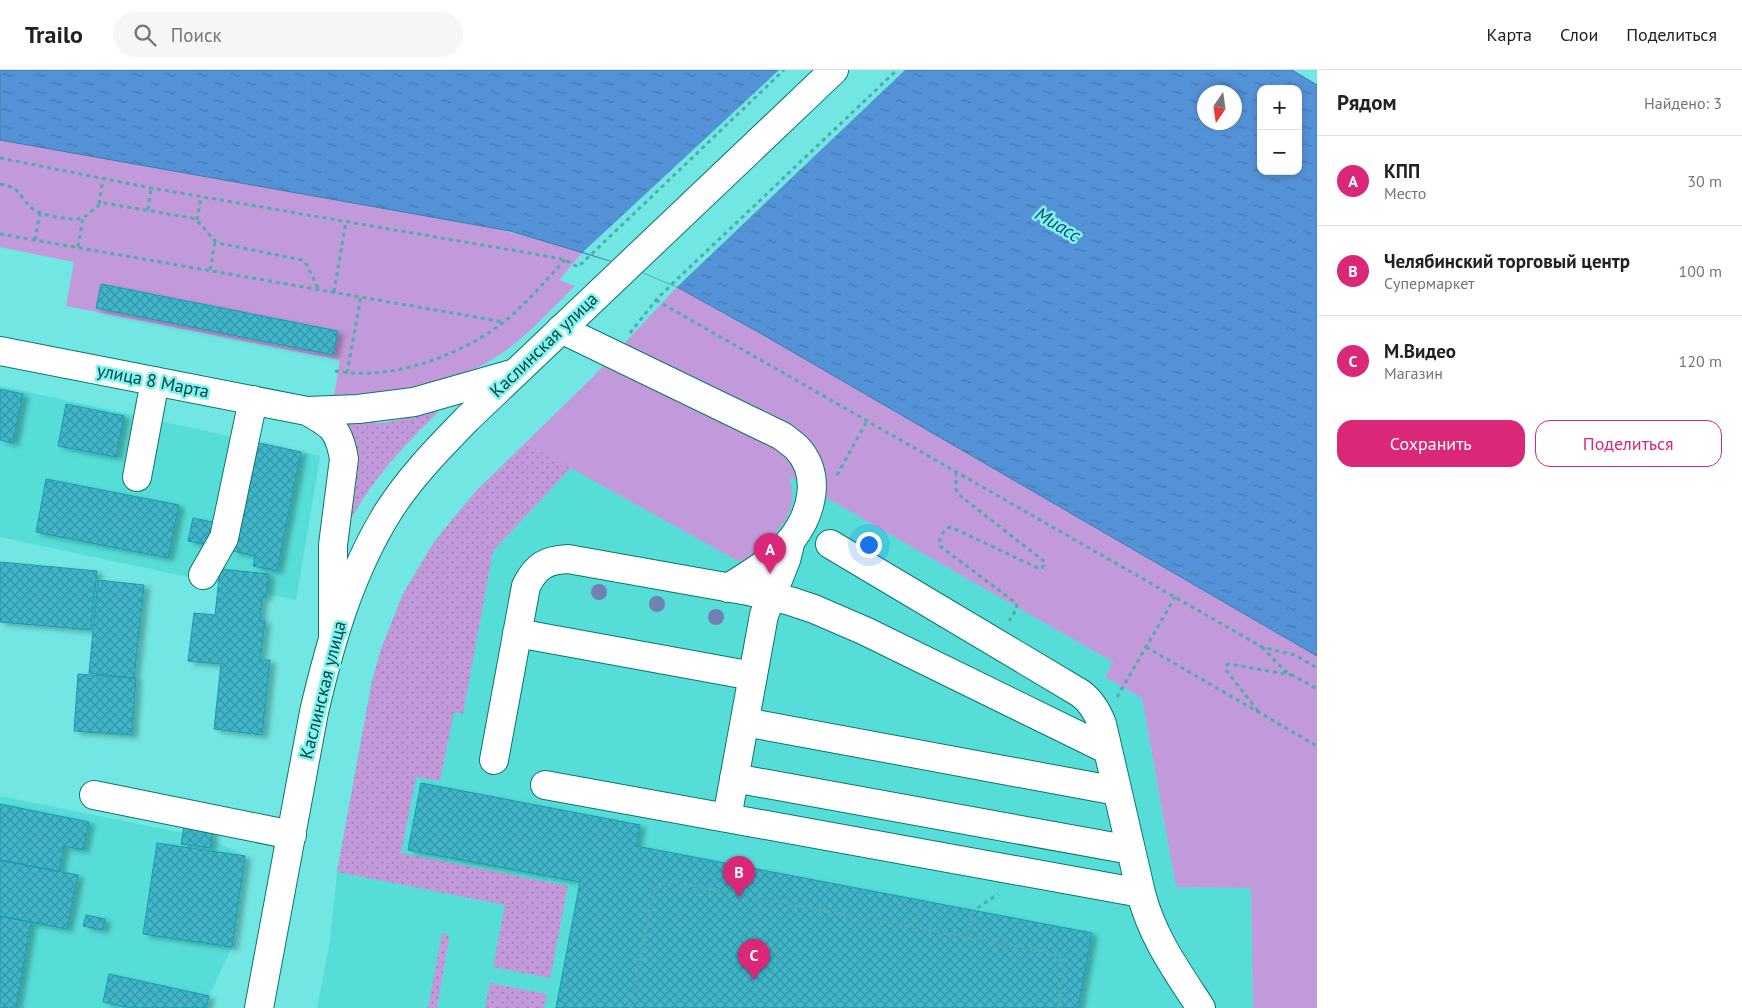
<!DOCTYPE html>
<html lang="ru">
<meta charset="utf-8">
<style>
:root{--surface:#fff;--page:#f6f6f6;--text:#202124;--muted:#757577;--line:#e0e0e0;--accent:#db2777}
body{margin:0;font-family:"PT Sans",sans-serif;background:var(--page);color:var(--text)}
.controls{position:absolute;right:15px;top:15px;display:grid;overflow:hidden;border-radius:10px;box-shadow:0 2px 8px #0003}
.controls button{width:45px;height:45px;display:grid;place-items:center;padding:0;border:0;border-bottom:1px solid var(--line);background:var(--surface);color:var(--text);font:25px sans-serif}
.compass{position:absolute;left:1197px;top:15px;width:45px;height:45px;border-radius:50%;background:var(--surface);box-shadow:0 2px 8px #0003;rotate:193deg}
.you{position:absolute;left:868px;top:474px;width:18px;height:18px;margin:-12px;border:4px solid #fff;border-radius:50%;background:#1a73e8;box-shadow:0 0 0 8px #1a73e833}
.badge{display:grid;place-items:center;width:32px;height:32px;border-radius:50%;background:var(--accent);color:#fff;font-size:16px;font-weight:700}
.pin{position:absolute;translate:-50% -41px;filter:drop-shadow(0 1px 2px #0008)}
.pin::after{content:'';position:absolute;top:26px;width:18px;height:15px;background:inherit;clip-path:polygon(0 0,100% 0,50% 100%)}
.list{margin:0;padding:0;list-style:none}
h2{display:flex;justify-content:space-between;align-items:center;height:65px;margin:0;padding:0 20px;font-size:21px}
h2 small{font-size:16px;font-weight:400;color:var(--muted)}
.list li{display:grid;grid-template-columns:32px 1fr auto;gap:15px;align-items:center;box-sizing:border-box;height:90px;padding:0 20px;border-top:1px solid var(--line)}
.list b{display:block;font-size:19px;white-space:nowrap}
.list p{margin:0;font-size:16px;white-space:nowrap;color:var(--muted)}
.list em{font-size:16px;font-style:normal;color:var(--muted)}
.actions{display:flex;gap:10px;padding:15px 20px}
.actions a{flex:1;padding:11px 0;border:1px solid var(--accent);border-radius:15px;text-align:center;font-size:18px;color:var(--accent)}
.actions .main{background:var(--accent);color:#fff}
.icon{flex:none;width:28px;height:28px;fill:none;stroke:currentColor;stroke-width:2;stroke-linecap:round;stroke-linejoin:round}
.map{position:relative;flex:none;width:1317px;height:938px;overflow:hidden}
header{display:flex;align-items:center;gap:30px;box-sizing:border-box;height:70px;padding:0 25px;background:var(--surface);border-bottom:1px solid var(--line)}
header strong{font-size:24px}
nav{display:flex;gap:28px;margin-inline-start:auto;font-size:18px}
.search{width:350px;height:45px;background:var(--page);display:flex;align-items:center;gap:12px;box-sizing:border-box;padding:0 18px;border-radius:28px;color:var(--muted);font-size:19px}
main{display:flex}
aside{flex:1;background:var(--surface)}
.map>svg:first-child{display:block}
.built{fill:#56ddd8}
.grass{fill:url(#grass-dots)}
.park{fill:#c29adb}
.water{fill:url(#water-ripples);stroke:#3e79a9;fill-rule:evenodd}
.pier{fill:#72e6e2}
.building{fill:url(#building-cross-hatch);stroke:#189bb0;filter:url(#shadow)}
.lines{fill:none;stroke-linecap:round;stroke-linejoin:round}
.minor-casing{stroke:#0b7572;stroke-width:30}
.major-casing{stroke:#0b7572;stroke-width:30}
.path{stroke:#4eadaa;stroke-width:3;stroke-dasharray:4 4;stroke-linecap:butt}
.minor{stroke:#fff;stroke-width:28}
.major{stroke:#fff;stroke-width:28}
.tree{fill:#7082b3}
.labels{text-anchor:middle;stroke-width:5;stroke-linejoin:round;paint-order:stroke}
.street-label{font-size:18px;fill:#093f3e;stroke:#7ff4ef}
.water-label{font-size:19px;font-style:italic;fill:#1a4673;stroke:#7ff4ef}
</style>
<header>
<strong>Trailo</strong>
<div class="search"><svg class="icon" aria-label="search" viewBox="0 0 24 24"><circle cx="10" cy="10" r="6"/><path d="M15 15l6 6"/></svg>Поиск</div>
<nav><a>Карта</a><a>Слои</a><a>Поделиться</a></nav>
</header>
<main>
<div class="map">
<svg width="1317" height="938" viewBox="0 0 1317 938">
<defs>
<pattern id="grass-dots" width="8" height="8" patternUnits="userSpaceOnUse" patternTransform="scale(1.25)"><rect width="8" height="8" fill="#c29adb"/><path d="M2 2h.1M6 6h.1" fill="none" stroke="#9c7fb3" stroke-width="1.8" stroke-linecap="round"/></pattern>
<pattern id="water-ripples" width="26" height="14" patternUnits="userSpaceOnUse" patternTransform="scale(1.25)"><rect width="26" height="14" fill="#5492d7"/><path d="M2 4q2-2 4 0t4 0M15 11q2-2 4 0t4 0" fill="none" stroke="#4479b0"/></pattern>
<pattern id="building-cross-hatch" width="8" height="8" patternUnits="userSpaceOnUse" patternTransform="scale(1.25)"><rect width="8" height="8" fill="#41b6cb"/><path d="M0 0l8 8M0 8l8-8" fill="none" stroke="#3595a6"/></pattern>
<filter id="shadow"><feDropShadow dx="5.5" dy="3" stdDeviation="2.5" flood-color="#0004"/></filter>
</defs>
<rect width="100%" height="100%" fill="#72e6e2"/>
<path class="built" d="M0 316 320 386 296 530 0 467Z
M526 373 738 491 791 436 792 417 787 405 1113 592 1105 607 1142 628 1176 817 1251 818 1253 938H317L330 871 337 802 372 611 381 579 403 524 432 475 455 446 476 421Z
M0 726 208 768 245 786 232 877 209 926 207 938H0Z"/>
<path class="grass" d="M590 310 792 417C793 427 792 436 788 444 782 459 753 489 738 491L571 398 493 481 463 644 454 642 440 711 416 707 401 783 568 816 550 908 493 897 505 835 337 802 372 611 381 579 403 524 432 475 455 446 476 421Z
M439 341C405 375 372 409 350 451L357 403 356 382 340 352 383 353Z
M442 863 447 864 449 868 437 938H428Z
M490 913 547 924 544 938H485Z"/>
<path class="park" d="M0 70 494 158 583 182 559 210 575 216C552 238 530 263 505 281 456 316 393 329 334 325L340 290 66 236 74 192 0 177Z
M677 217 760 263 1317 586V938H1253L1251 818 1176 817 1142 628 1105 607 1113 592 788 406 792 417V430L785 451 750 486 738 491 526 373 590 310Z"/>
<path class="water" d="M0 0H1292L1317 15V586L760 263 677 217 627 196 510 161 0 70ZM1261 19H1298V101H1261ZM1204 22H1234V52H1204Z"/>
<path class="pier" d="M779 0H905L677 217 627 196 583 182Z"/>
<path class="building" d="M101 214 338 261 333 285 96 238Z
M0 319 23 324 13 373 0 370Z
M66 334 124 346 116 387 58 376Z
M255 372 301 382 277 501 253 496 255 486 233 481Z
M46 409 179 435 168 488 36 462Z
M193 448 217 453 213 476 188 471Z
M0 492 97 501 91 560 0 552Z
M220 499 269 504 266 528 262 527 260 550 265 551 260 590H270L262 665 214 659 221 594 188 591 194 543 215 545Z
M98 510 144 515 134 608 89 603Z
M78 604 136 608 132 665 74 661Z
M421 713 640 755 636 776 1092 863 1078 938H556L580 812 408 780Z
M0 734 89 752 83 780 64 776 59 802 0 790Z
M184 756 213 761 210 778 181 774Z
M157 773 245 786 232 877 143 864Z
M0 790 78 805 67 859 0 846Z
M86 845 105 849 103 860 83 856Z
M0 846 31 852 16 938H0Z
M109 904 209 926 206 938H131L103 932Z"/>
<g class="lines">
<defs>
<path id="minor" d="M561 259 782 366C787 370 793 374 797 378 822 405 812 443 792 469 776 489 750 504 728 518
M0 281 307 341
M137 407 155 311
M830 474 1080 623C1091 631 1097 641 1102 654L1141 823
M203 505 224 468 253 330
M517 563 753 606
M333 564V475L344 389C339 359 332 355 307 341L358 339 414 332 512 304
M745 652 1117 721
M494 690 526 516C536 496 546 490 568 489L748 521 790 531 814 539 865 561 1108 680
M734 708 1131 780
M545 715 1141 823C1152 867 1177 901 1201 938
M94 725 292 765
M727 748 764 545 786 490 791 470"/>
<path id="major" d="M259 938 314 642C330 573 350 503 388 442 410 407 439 378 467 349L834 0"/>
</defs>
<use href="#minor" class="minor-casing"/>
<use href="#major" class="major-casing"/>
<path class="path" d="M0 88 151 118 552 187 565 190 578 197 784 0
M0 114C23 118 18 127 33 139 40 145 68 150 78 149 89 148 93 136 104 133L192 148C204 154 208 166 218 173L302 190 307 195 318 218
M99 134 103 109
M148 140 151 118
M197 150 201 126
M0 164 504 252
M35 170 40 143
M78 177 83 148
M210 200 215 172
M334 222 346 151
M656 230 1262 577 1295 585 1317 598
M630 263 656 230 671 215 897 0
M335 301C392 312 469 283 511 246 530 229 547 209 565 190
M347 303 361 226
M956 402V419L958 424 1045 492 1042 498 1040 499 953 458 950 457C943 460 938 469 940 476L1016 533 1017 538 1009 551
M837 405 867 351
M1146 577 1317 676
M1262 577 1285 601 1317 619
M1117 627 1175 527
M1258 641 1226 600 1227 595 1229 594 1291 605
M968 867 973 841 998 824
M631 938 652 827C656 817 662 813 672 812L1055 884 1063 893 1064 899 1058 938"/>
<use href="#minor" class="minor"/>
<use href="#major" class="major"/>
</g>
<g class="tree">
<circle cx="599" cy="522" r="8"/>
<circle cx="657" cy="534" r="8"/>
<circle cx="716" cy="547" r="8"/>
</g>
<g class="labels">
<g class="street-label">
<text transform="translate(544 275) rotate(-44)" y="6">Каслинская улица</text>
<text transform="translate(153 311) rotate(11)" y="6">улица 8 Марта</text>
<text transform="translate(323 620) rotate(-76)" y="6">Каслинская улица</text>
</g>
<g class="water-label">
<text transform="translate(1058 154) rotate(31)" y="7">Миасс</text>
</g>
</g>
</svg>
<div class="controls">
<button>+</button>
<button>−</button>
</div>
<svg class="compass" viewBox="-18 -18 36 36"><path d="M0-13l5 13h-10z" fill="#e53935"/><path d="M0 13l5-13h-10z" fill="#757577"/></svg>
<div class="you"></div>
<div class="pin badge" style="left:770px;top:504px">A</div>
<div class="pin badge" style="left:739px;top:827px">B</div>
<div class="pin badge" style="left:754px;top:910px">C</div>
</div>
<aside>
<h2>Рядом<small>Найдено: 3</small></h2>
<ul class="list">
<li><span class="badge">A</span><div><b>КПП</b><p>Место</p></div><em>30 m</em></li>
<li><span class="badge">B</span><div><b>Челябинский торговый центр</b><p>Супермаркет</p></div><em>100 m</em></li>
<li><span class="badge">C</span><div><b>М.Видео</b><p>Магазин</p></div><em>120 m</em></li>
</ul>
<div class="actions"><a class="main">Сохранить</a><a>Поделиться</a></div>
</aside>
</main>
